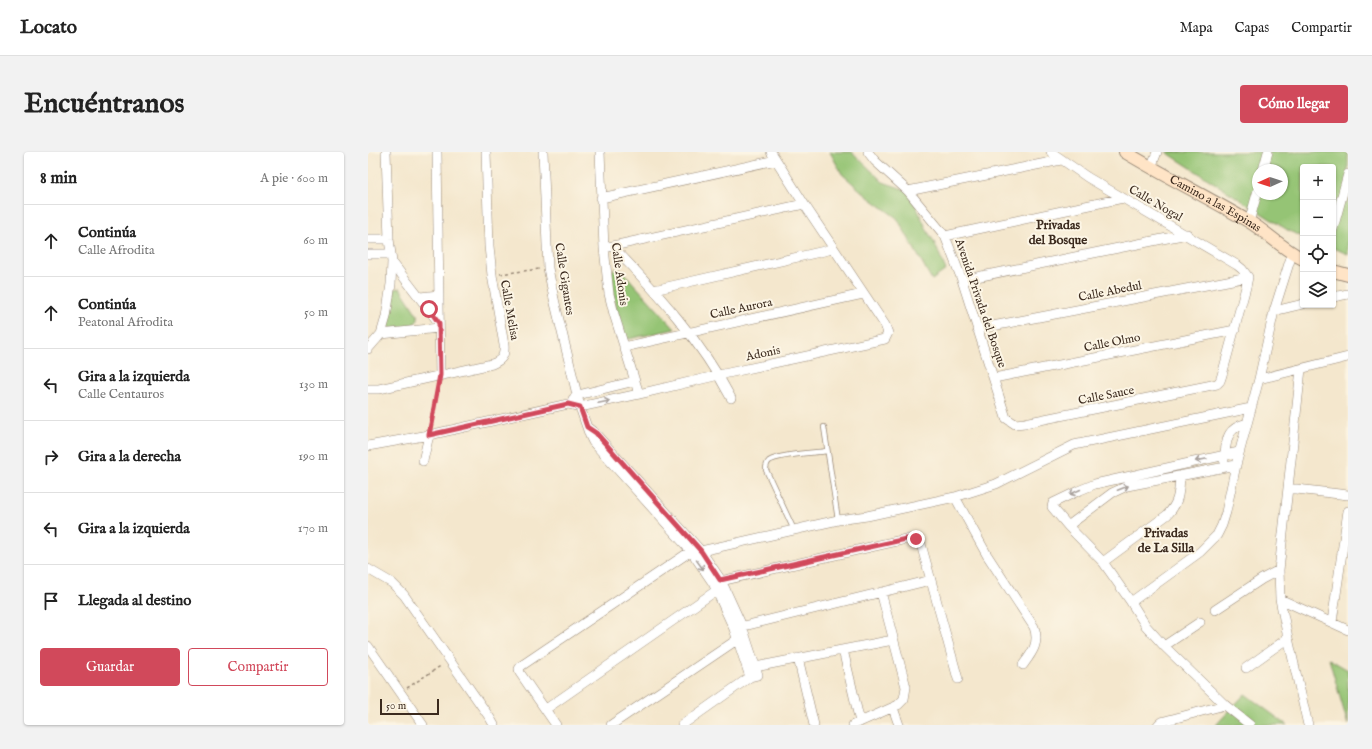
<!DOCTYPE html>
<html lang="es">
<meta charset="utf-8">
<style>
:root{--surface:#fff;--page:#f2f2f2;--text:#222;--muted:#767676;--line:#e0e0e0;--accent:#d1495b}
body{margin:0;font-family:"IM FELL English",serif;background:var(--page);color:var(--text)}
.controls{position:absolute;right:12px;top:12px;display:grid;overflow:hidden;border-radius:4px;box-shadow:0 1px 3px #0004}
.controls button{width:36px;height:36px;display:grid;place-items:center;padding:0;border:0;border-bottom:1px solid var(--line);background:var(--surface);color:var(--text);font:20px sans-serif}
.compass{position:absolute;left:884px;top:12px;width:36px;height:36px;border-radius:50%;background:var(--surface);box-shadow:0 1px 3px #0004;rotate:267deg}
.scale{position:absolute;left:12px;bottom:10px;width:59px;box-sizing:border-box;padding-left:4px;border:2px solid #3b2a1e;border-top:0;font-size:11px;line-height:14px;white-space:nowrap;color:#3b2a1e;-webkit-text-stroke:3px #fcf5e5;paint-order:stroke}
.stop{position:absolute;width:12px;height:12px;margin:-9px;border:3px solid #d1495b;border-radius:50%;background:#fff}
.stop.end{background:#d1495b;border-color:#fff;box-shadow:0 1px 4px #0008}
.list{margin:0;padding:0;list-style:none}
h2{display:flex;justify-content:space-between;align-items:center;height:52px;margin:0;padding:0 16px;font-size:17px}
h2 small{font-size:13px;font-weight:400;color:var(--muted)}
.list li{display:grid;grid-template-columns:26px 1fr auto;gap:12px;align-items:center;box-sizing:border-box;height:72px;padding:0 16px;border-top:1px solid var(--line)}
.list b{display:block;font-size:15px;white-space:nowrap}
.list p{margin:0;font-size:13px;white-space:nowrap;color:var(--muted)}
.list em{font-size:13px;font-style:normal;color:var(--muted)}
.actions{display:flex;gap:8px;padding:12px 16px}
.actions a{flex:1;padding:9px 0;border:1px solid var(--accent);border-radius:4px;text-align:center;font-size:14px;color:var(--accent)}
.actions .main{background:var(--accent);color:#fff}
.icon{flex:none;width:22px;height:22px;fill:none;stroke:currentColor;stroke-width:2;stroke-linecap:round;stroke-linejoin:round}
.map{position:relative;flex:none;width:980px;height:573px;overflow:hidden;border-radius:4px}
header{display:flex;align-items:center;gap:24px;box-sizing:border-box;height:56px;padding:0 20px;background:var(--surface);border-bottom:1px solid var(--line)}
header strong{font-size:19px}
nav{display:flex;gap:22px;margin-inline-start:auto;font-size:14px}
.intro{display:flex;align-items:center;justify-content:space-between;box-sizing:border-box;height:96px;padding:0 24px}
h1{margin:0;font-size:28px}
.button{padding:10px 18px;border-radius:4px;background:var(--accent);color:#fff;font-size:14px;font-weight:700}
main{display:flex;gap:24px;padding:0 24px}
aside{flex:1;background:var(--surface);border-radius:4px;box-shadow:0 1px 3px #0004}
.map>svg:first-child{display:block}
.green{fill:#95c474;stroke:#687749;fill-rule:evenodd}
.lines{fill:none;stroke-linecap:round;stroke-linejoin:round}
.lane-casing{stroke:#988876;stroke-width:6}
.street-casing{stroke:#988876;stroke-width:10}
.secondary-casing{stroke:#988876;stroke-width:14}
.path{stroke:#988876;stroke-width:1.5;stroke-dasharray:3 3;stroke-linecap:butt}
.lane{stroke:#fff;stroke-width:4.5}
.street{stroke:#fff;stroke-width:9}
.secondary{stroke:#ffe4c6;stroke-width:12}
.oneway{stroke:#a79f9a}
.route{stroke:#d1495b;stroke-width:5}
.labels{text-anchor:middle;stroke-width:4;stroke-linejoin:round;paint-order:stroke}
.street-label{font-size:12px;fill:#3b2a1e;stroke:#fcf5e5}
.neighbourhood-label{font-size:13px;font-weight:bold;fill:#3b2a1e;stroke:#fcf5e5}
</style>
<header>
<strong>Locato</strong>
<nav><a>Mapa</a><a>Capas</a><a>Compartir</a></nav>
</header>
<div class="intro"><h1>Encuéntranos</h1><a class="button">Cómo llegar</a></div>
<main>
<aside>
<h2>8 min<small>A pie · 600 m</small></h2>
<ul class="list">
<li><svg class="icon" aria-label="ahead" viewBox="0 0 24 24"><path d="M12 20V5M6 11l6-6 6 6"/></svg><div><b>Continúa</b><p>Calle Afrodita</p></div><em>60 m</em></li>
<li><svg class="icon" aria-label="ahead" viewBox="0 0 24 24"><path d="M12 20V5M6 11l6-6 6 6"/></svg><div><b>Continúa</b><p>Peatonal Afrodita</p></div><em>50 m</em></li>
<li><svg class="icon" aria-label="left" viewBox="0 0 24 24"><path d="M17 20v-9H6M10 6l-5 5 5 5"/></svg><div><b>Gira a la izquierda</b><p>Calle Centauros</p></div><em>130 m</em></li>
<li><svg class="icon" aria-label="right" viewBox="0 0 24 24"><path d="M7 20v-9h11M14 6l5 5-5 5"/></svg><div><b>Gira a la derecha</b></div><em>190 m</em></li>
<li><svg class="icon" aria-label="left" viewBox="0 0 24 24"><path d="M17 20v-9H6M10 6l-5 5 5 5"/></svg><div><b>Gira a la izquierda</b></div><em>170 m</em></li>
<li><svg class="icon" aria-label="arrive" viewBox="0 0 24 24"><path d="M6 21V4h12l-3 4 3 4H6"/></svg><div><b>Llegada al destino</b></div></li>
</ul>
<div class="actions"><a class="main">Guardar</a><a>Compartir</a></div>
</aside>
<div class="map">
<svg width="980" height="573" viewBox="0 0 980 573">
<rect width="100%" height="100%" fill="#fcf5e5"/>
<filter id="ink" filterUnits="userSpaceOnUse"><feTurbulence type="fractalNoise" baseFrequency=".025" numOctaves="2"/><feDisplacementMap in="SourceGraphic" scale="8" xChannelSelector="R" yChannelSelector="G"/><feConvolveMatrix kernelMatrix="1 2 1 2 8 2 1 2 1" color-interpolation-filters="sRGB"/></filter>
<filter id="wash" filterUnits="userSpaceOnUse"><feTurbulence type="fractalNoise" baseFrequency=".012" numOctaves="4" result="noise"/><feDisplacementMap in="SourceGraphic" scale="16" xChannelSelector="R" yChannelSelector="G"/><feGaussianBlur stdDeviation="0.9" result="paint"/><feColorMatrix in="noise" values="0 0 0 0 0 0 0 0 0 0 0 0 0 0 0 0 0 1.4 0 .05"/><feComposite in="paint" operator="in"/></filter>
<g filter="url(#wash)">
<rect width="100%" height="100%" fill="#f4e7cd"/>
<path class="green" d="M462 0H484L515 30 541 39 560 80 566 90 578 118 564 128 529 66 500 45 474 22Z
M798 0H980V102L965 96V15H935V85L921 79ZM890 18H914V42H890Z
M247 117H251L255 120 307 177 256 188 241 126V121Z
M32 136 50 164V168C45 175 28 178 21 176L19 172 26 137Z
M961 507 980 518V573Z
M877 542 919 573H848Z"/>
</g>
<g filter="url(#ink)">
<g class="lines">
<defs>
<path id="lane" d="M456 275 470 368
M426 378 398 318C398 315 398 312 401 309 411 302 446 301 459 299"/>
<path id="street" d="M69 0 72 223
M175 0 180 116 186 147 212 255 222 284 225 290 251 319 323 399 345 431 366 477 382 525
M232 0 236 96 241 142 246 162 271 242
M500 0 507 9 540 39 577 84 594 128 638 266 647 272 657 271 849 232 852 229 854 223 878 135 880 125
M683 0 719 25 869 113 874 117 880 125
M783 16 789 0
M895 18 900 0
M540 39 693 8
M233 46 408 8
M881 70 890 38
M965 77 980 22
M577 84 755 46
M0 87H21
M245 95C289 140 333 189 363 246
M236 96 436 52
M0 102H23
M24 110 71 171
M594 128 819 82
M286 138 465 97
M52 145 71 143
M965 145 980 142
M906 159 935 152
M609 177 880 125
M13 182 71 176
M256 195 495 142
M0 197 13 182 18 165 23 132 24 110 21 87 18 0
M933 217 911 418 912 447 920 486 940 573
M626 226 867 178
M891 227 980 205
M0 237H11L124 212C134 208 137 204 136 193L124 123 121 94 118 0
M205 247 210 243 267 229
M219 275 227 281 333 399 353 428 374 474 390 523 382 525 314 573
M0 294 61 283 200 252 212 255 271 242 351 223 517 187 520 181 517 173 436 52 403 0
M871 300 727 332 710 339 685 351 684 355 700 374 735 410 763 450 778 474 796 494 857 553 882 573
M856 308C859 288 857 277 879 271
M55 309 61 283
M920 336 980 343
M587 345 619 403 666 475C672 491 664 501 655 513
M700 374 744 341 759 334 868 313
M735 410 799 363C811 351 811 341 812 324
M0 417 24 431 36 443 122 566 126 573
M348 430 538 387H548L553 392 590 527
M912 447 980 478
M763 450 832 400 849 383 854 373 858 360 868 313 891 227 906 159 924 102
M847 458 894 427 911 418
M964 470 980 359
M368 476 563 428
M0 494 55 573
M796 494 832 470
M475 498 492 570
M430 506 446 573
M382 516 525 488
M878 516 920 486
M525 556 531 573
M178 557 349 438
M188 573 152 521 151 517 153 514 323 399H333L470 368 499 364 587 345 628 332 706 293 883 256
M243 573 370 487
M485 573 530 553 536 547 538 535 513 440
M790 573 793 570 857 553"/>
<g id="secondary">
<path id="s1" d="M757 0C797 24 839 45 880 69 899 80 914 97 935 107"/>
<path d="M965 119 980 123"/>
</g>
</defs>
<use href="#lane" class="lane-casing"/>
<use href="#street" class="street-casing"/>
<use href="#secondary" class="secondary-casing"/>
<path class="path" d="M132 122 171 117
M62 275 70 232
M39 536 74 513"/>
<use href="#lane" class="lane"/>
<use href="#street" class="street"/>
<use href="#secondary" class="secondary"/>
</g>
<defs><path id="oneway-shaft" d="M-6 0H5M1.5-3L5.5 0L1.5 3" fill="none" stroke-width="1.6" stroke-linecap="round" stroke-linejoin="round"/></defs>
<g class="oneway">
<use href="#oneway-shaft" transform="translate(236 250) rotate(-12)"/>
<use href="#oneway-shaft" transform="translate(833 308) rotate(168)"/>
<use href="#oneway-shaft" transform="translate(755 336) rotate(-21)"/>
<use href="#oneway-shaft" transform="translate(707 340) rotate(155)"/>
<use href="#oneway-shaft" transform="translate(332 413) rotate(54)"/>
</g>
</g>
<g class="lines" filter="url(#ink)">
<path class="route" d="M61 157 71 171 72 223 61 283 200 252 212 255 219 275 228 281 333 399 352 428 538 387H548"/>
</g>
<g class="labels">
<g class="street-label">
<text transform="translate(788 51) rotate(30)" y="4">Calle Nogal</text>
<text dy="4" stroke="none"><textPath href="#s1" startOffset="104">Camino a las Espinas</textPath></text>
<text transform="translate(252 122) rotate(82)" y="4">Calle Adonis</text>
<text transform="translate(197 127) rotate(81)" y="4">Calle Gigantes</text>
<text transform="translate(742 139) rotate(-11)" y="4">Calle Abedul</text>
<text transform="translate(613 151) rotate(71)" y="4">Avenida Privada del Bosque</text>
<text transform="translate(373 156) rotate(-12)" y="4">Calle Aurora</text>
<text transform="translate(142 158) rotate(80)" y="4">Calle Melisa</text>
<text transform="translate(744 190) rotate(-11)" y="4">Calle Olmo</text>
<text transform="translate(395 201) rotate(-12)" y="4">Adonis</text>
<text transform="translate(738 243) rotate(-11)" y="4">Calle Sauce</text>
</g>
<g class="neighbourhood-label">
<text x="690" y="77">Privadas<tspan x="690" dy="15">del Bosque</tspan></text>
<text x="798" y="385">Privadas<tspan x="798" dy="15">de La Silla</tspan></text>
</g>
</g>
</svg>
<div class="controls">
<button>+</button>
<button>−</button>
<button><svg class="icon" aria-label="locate" viewBox="0 0 24 24"><circle cx="12" cy="12" r="6"/><path d="M12 2v4M12 18v4M2 12h4M18 12h4"/></svg></button>
<button><svg class="icon" aria-label="layers" viewBox="0 0 24 24"><path d="M12 4l9 5-9 5-9-5zM3 14l9 5 9-5"/></svg></button>
</div>
<svg class="compass" viewBox="-18 -18 36 36"><path d="M0-13l5 13h-10z" fill="#e53935"/><path d="M0 13l5-13h-10z" fill="#767676"/></svg>
<div class="scale">50 m</div>
<div class="stop" style="left:61px;top:157px"></div>
<div class="stop end" style="left:548px;top:387px"></div>
</div>
</main>
